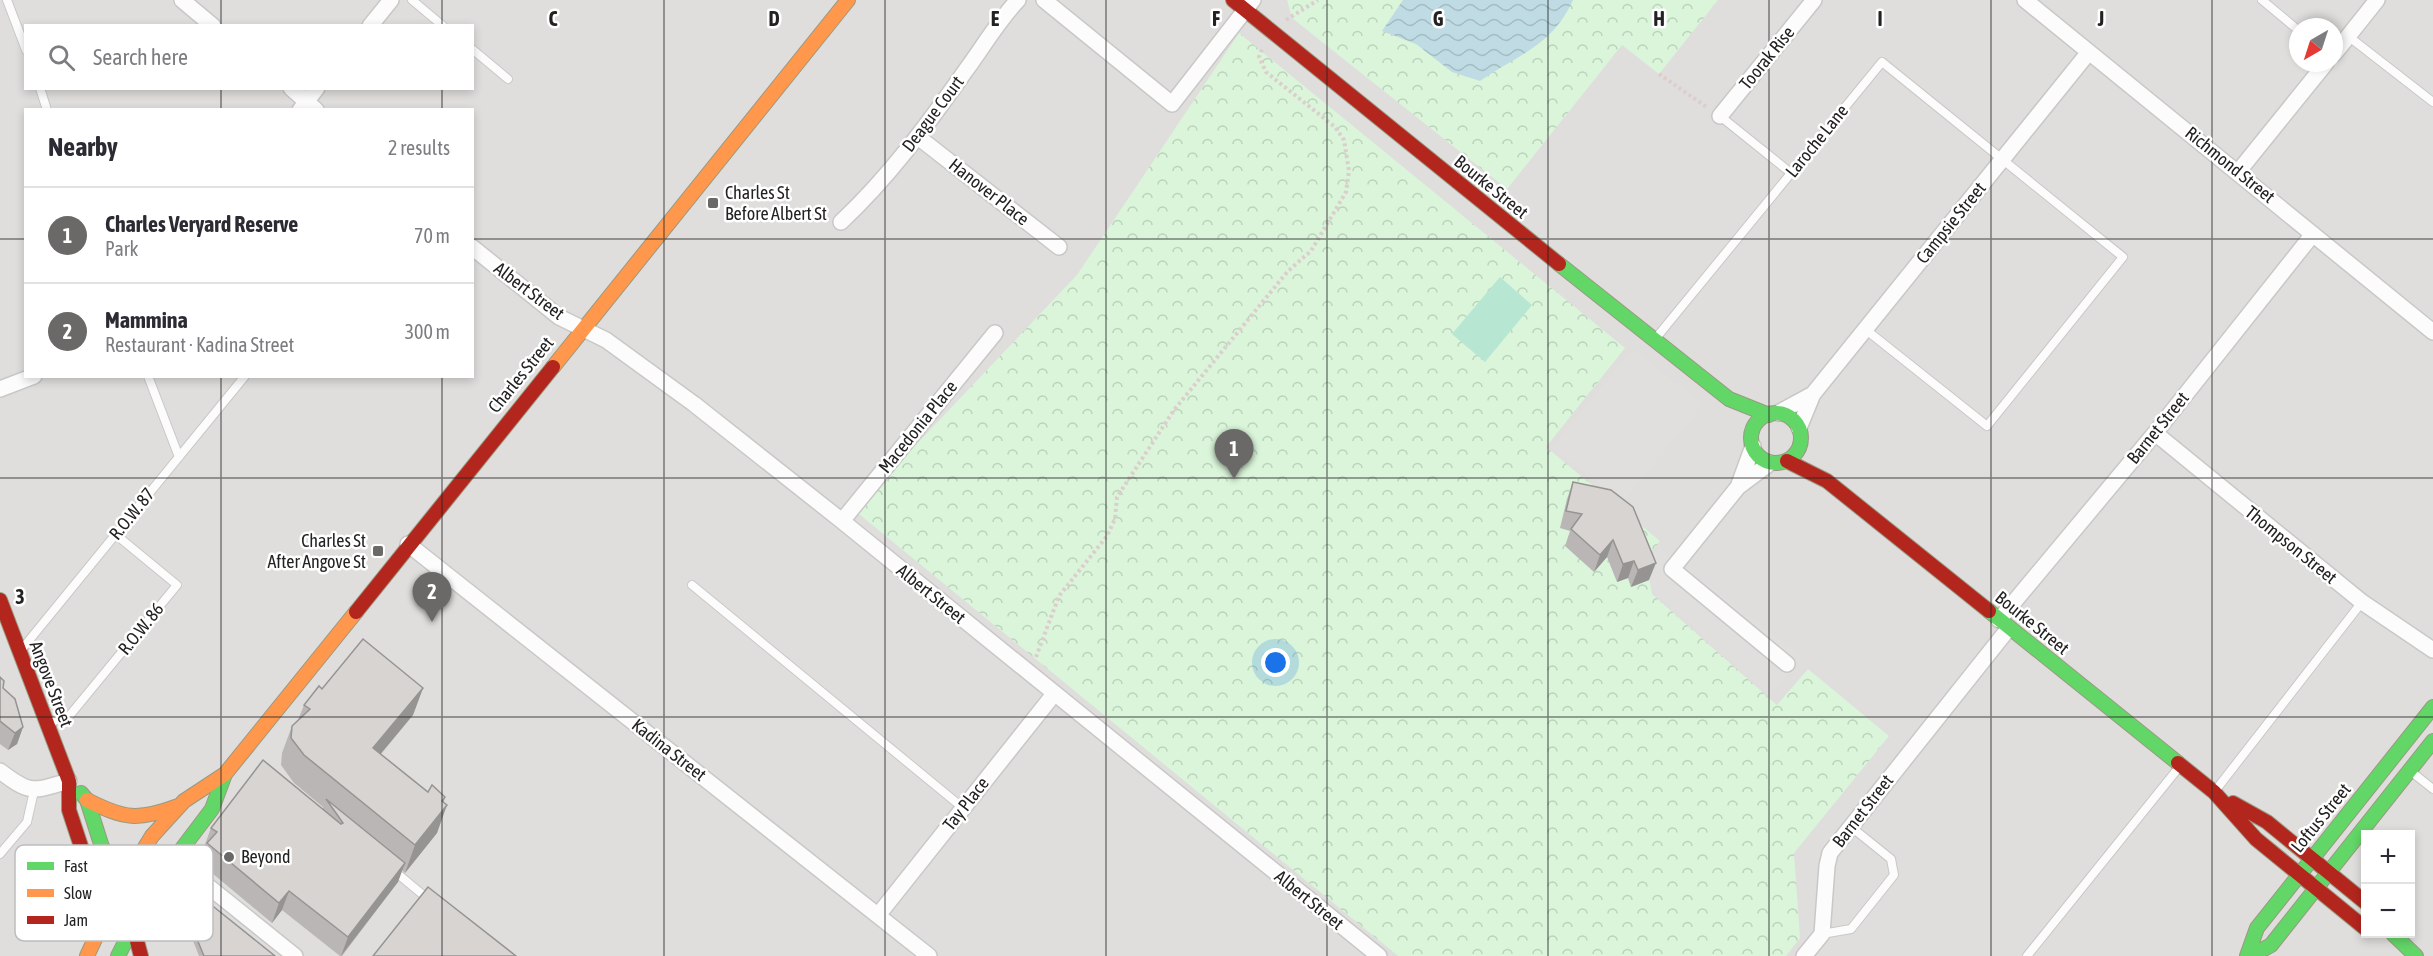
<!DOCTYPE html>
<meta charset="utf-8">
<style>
:root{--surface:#fff;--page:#f2f2f3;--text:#2b2b33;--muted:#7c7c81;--line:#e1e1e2;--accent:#6a6968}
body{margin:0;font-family:"Asap Condensed",sans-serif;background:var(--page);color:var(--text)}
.controls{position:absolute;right:18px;bottom:18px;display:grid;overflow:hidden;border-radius:0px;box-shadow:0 3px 9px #0003}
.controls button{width:54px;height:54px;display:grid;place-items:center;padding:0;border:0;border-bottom:2px solid var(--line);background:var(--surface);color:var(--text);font:30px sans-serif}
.compass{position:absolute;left:2289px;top:18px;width:54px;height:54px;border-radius:50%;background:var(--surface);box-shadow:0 3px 9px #0003;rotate:219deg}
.you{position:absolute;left:1276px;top:663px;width:21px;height:21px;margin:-15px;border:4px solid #fff;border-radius:50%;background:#1a73e8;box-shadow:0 0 0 9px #1a73e833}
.badge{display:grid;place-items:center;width:39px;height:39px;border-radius:50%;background:var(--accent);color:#fff;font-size:20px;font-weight:700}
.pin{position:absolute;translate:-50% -50px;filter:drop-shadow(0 2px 3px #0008)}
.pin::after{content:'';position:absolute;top:32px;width:21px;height:18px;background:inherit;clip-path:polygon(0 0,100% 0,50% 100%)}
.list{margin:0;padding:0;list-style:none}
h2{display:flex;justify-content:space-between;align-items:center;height:78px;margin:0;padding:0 24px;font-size:26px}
h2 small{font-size:20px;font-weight:400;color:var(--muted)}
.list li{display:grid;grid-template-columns:39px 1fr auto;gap:18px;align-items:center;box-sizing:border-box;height:96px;padding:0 24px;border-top:2px solid var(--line)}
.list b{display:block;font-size:22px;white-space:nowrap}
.list p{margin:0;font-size:20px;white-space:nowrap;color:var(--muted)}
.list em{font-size:20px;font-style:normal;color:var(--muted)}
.icon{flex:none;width:33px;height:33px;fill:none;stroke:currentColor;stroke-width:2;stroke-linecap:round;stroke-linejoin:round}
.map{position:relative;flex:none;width:2433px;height:956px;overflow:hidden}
.search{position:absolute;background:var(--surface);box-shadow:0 3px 9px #0003;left:24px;top:24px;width:450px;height:66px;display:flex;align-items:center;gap:15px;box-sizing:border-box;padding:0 21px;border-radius:0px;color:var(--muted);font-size:22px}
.panel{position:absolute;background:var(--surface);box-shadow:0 3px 9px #0003;left:24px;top:108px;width:450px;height:270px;border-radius:0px}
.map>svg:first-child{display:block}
.residential{fill:#dfdedc;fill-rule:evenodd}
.park{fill:url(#park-crowns)}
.pitch{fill:#b7e6d2}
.parking{fill:#e0dfde}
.water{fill:url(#water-waves)}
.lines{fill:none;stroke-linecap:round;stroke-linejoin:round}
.lane-casing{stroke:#c9c8c7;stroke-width:10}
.street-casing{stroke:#c9c8c7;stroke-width:18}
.fast-casing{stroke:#999a82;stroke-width:16}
.slow-casing{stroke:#999a82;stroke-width:16}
.jam-casing{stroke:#999a82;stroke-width:16}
.path{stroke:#dccecd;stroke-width:4;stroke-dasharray:3 3;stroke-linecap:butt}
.lane{stroke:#fdfcfc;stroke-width:8}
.street{stroke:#fdfcfc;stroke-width:15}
.fast{stroke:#63d668;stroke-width:14}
.slow{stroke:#ff974d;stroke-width:14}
.jam{stroke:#b3261e;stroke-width:14}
.wall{fill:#b9b6b5}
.shaded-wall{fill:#969493}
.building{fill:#d7d4d2;stroke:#969493;stroke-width:1.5}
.grid{fill:none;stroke:#222;stroke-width:1.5;stroke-opacity:0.55}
.poi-dot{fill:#6a6968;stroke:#fff;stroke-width:2}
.labels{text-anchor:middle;stroke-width:5;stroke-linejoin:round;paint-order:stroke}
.street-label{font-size:18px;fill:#222;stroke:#fff}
.poi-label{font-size:18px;fill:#222;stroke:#fff;text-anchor:start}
.key{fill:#fff;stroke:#bdbdbd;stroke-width:1.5}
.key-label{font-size:16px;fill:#222}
.grid-label{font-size:20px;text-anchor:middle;font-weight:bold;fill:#222;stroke:#fff;stroke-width:5;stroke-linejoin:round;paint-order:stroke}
</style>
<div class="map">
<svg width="2433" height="956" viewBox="0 0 2433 956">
<defs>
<pattern id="park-crowns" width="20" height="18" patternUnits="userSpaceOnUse" patternTransform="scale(1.5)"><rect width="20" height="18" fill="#daf5da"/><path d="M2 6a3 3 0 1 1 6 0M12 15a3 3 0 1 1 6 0" fill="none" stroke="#bbd2bb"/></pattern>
<pattern id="water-waves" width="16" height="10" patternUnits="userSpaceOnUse" patternTransform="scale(1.5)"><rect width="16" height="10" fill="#bfdbe3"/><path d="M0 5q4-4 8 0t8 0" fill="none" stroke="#a4bcc2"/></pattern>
</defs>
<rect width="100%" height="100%" fill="#f0eeeb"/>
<path class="residential" d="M0 0H2433V956H0ZM26 26H472V88H26ZM2298 27H2334V63H2298ZM26 110H472V376H26ZM2366 834H2410V934H2366Z"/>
<path class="park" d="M1287 0H1718L1659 74 1622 45 1507 189 1292 18Z
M1239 33 1625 348 1546 447 1660 541 1646 558 1652 594 1777 705 1808 669 1889 736 1794 853 1800 938 1786 956H1398L854 510 1077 275Z"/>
<path class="pitch" d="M1500 277 1532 305 1485 362 1452 334Z"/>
<path class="parking" d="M1633 350 1703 404 1622 502 1552 447Z
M1660 547 1802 657 1770 696 1653 591 1647 560Z"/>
<path class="water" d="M1403 0H1573C1552 46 1519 54 1480 81L1452 72 1416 44 1382 31Z"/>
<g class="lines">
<defs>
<path id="lane" d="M7 0 26 50
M412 0 443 26
M2262 0 2298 30
M2348 36 2433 102
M472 49 508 79
M40 88 47 110
M1720 116 1791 173
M1656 338 1882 62 2123 257 1987 426 1865 329
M148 376 179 457
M692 585 963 808
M22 649 245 376
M49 723 70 715 177 585 115 534
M2413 773 2433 789
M2215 791 2362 602
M0 854 27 822 34 791
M393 870 428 899
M1822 934 1851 929 1894 875 1891 859 1850 826
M2027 956 2180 766"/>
<path id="street" d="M182 0 213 26
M1044 0 1172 104 1253 0
M2025 0 2433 332
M370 26 391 0
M2334 54 2377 0
M291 88 316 110
M300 110 317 88
M1720 116 1814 0
M918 137 1059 247
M2238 172 2326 63
M841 222C889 177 928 124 966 70 983 47 998 21 1018 0
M472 247 559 317 606 340 694 404 842 521 1379 956
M0 389 34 376
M1778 413 1813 394
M1799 428 1813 394 2089 52
M2155 433 2362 602 2433 650
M1770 463 1738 487 1672 569 1787 664
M1738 487 1753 446
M842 521 995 333
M408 544 929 956
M1999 620 2155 433 2313 234
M0 771C31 795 33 791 69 781
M173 858 295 956
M879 914 1054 694
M1804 956 1822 934 1827 866 1830 853 2009 628"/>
<path id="fast" d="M1559 264 1729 399 1769 415
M1751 438a25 25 0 1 1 50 0a25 25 0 1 1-50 0Z
M1989 611 2178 763
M81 793 87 800 101 844 121 888
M2393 934 2416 956
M118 956 153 887 212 809 225 774
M2247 956 2257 928 2433 707
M2251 956 2271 945 2433 741"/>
<path id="slow" d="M553 367 848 0
M87 800C124 819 138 821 178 806
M87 956 114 898 152 836 184 801 225 774 356 612"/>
<path id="jam" d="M1233 0 1559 264
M1787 461 1827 481 1989 611
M0 600 69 781V810L104 916
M356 612 553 367
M2178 763 2214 792 2256 839 2366 929
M2233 803 2267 822 2366 903
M130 915 141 956"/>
</defs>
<use href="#lane" class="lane-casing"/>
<use href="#street" class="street-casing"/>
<use href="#fast" class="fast-casing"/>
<use href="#slow" class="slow-casing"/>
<use href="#jam" class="jam-casing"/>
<path class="path" d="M1286 20 1318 0
M1659 74 1708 108
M1036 657 1059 596 1107 536 1115 519 1117 497 1174 410 1288 271 1311 251 1346 192 1349 171 1344 140 1335 127 1266 72 1259 57 1262 49"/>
<use href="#lane" class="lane"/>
<use href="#street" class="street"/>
<use href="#fast" class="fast"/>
<use href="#slow" class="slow"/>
<use href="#jam" class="jam"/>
</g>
<path class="wall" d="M1573 482 1649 580 1631 587 1628 578 1617 582 1607 557 1594 572 1565 546 1570 531 1560 528 1567 499Z
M0 677 3 688 23 727 17 744 8 750 0 744Z
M423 688 413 715 381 754 428 792 445 797 437 833 405 873 402 870 398 882 342 956H340L282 910 272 923 200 863 205 849 204 847 211 828 323 809V807L294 783 281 765 282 753 292 726 298 720 304 705 322 689Z
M204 916 275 956H199L190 933 192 927Z"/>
<path class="shaded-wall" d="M1613 540 1607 557 1594 572 1600 555Z
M1634 561 1628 578 1617 582 1623 564Z
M1656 563 1649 580 1631 587 1638 570Z
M423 688 413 715 363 775 373 748Z
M23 727 17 744 8 750 15 733Z
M445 797 437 817 447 805 437 833 405 873 415 845Z
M405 863 398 882 341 956 348 937Z
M289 891 282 910 272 923 279 903Z"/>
<path class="building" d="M1573 482 1611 490 1633 507 1656 563 1638 570 1634 561 1623 564 1613 540 1600 555 1571 529 1582 514 1566 511Z
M363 639 423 688 373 748 428 792 432 785 445 797 442 801 447 805 415 845 304 755 291 738 292 726 310 709 304 705 319 686 322 689Z
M0 677 4 681 3 688 15 699 23 727 15 733 0 721Z
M263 760 341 824 343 823 326 799 405 863 348 937 289 891 279 903 207 843 217 832 211 828Z
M428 887 516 956H373Z
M209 903 275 956H204L192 927 204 916Z"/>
<path class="grid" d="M221 0V26M442 0V26M664 0V956M885 0V956M1106 0V956M1327 0V956M1548 0V956M1769 0V956M1991 0V956M2212 0V956M221 88V110M442 88V110M0 239H26M472 239H2433M221 376V956M442 376V956M0 478H2433M0 717H2433"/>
<g class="poi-dot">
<rect x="707" y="197" width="12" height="12" rx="3"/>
<rect x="372" y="545" width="12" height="12" rx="3"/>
<circle cx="229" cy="857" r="6"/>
</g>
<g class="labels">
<g class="street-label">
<text transform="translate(1767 58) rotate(-51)" y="6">Toorak Rise</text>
<text transform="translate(933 114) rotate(-53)" y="6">Deague Court</text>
<text transform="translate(1817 141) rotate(-51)" y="6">Laroche Lane</text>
<text transform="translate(2230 165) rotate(39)" y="6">Richmond Street</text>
<text transform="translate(1491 187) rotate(39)" y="6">Bourke Street</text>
<text transform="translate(989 192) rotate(38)" y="6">Hanover Place</text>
<text transform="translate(1951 223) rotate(-51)" y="6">Campsie Street</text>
<text transform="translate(529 291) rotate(37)" y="6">Albert Street</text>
<text transform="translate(521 375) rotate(-51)" y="6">Charles Street</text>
<text transform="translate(918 427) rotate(-51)" y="6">Macedonia Place</text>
<text transform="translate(2158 428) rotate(-51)" y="6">Barnet Street</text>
<text transform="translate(132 514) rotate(-51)" y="6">R.O.W. 87</text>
<text transform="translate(2291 545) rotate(39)" y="6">Thompson Street</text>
<text transform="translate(931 594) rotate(39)" y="6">Albert Street</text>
<text transform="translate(2032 623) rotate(39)" y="6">Bourke Street</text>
<text transform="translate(141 629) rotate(-51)" y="6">R.O.W. 86</text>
<text transform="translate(51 684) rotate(69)" y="6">Angove Street</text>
<text transform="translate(669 750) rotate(38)" y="6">Kadina Street</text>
<text transform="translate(966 804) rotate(-52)" y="6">Tay Place</text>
<text transform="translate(1863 811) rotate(-52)" y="6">Barnet Street</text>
<text transform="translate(2321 818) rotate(-51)" y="6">Loftus Street</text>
<text transform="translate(1309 900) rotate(39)" y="6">Albert Street</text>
</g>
<g class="poi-label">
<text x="725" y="199">Charles St<tspan x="725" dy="21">Before Albert St</tspan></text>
<text x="366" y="547" text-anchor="end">Charles St<tspan x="366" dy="21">After Angove St</tspan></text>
<text x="241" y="863">Beyond</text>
</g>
</g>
<rect x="15" y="845" width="198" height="96" rx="9" class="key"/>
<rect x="27" y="862" width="27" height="8" fill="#63d668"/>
<rect x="27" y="889" width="27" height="8" fill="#ff974d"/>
<rect x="27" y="916" width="27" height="8" fill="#b3261e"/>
<g class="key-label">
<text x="64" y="872">Fast</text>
<text x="64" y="899">Slow</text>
<text x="64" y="926">Jam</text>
</g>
<g class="grid-label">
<text x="553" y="26">C</text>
<text x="774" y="26">D</text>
<text x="995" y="26">E</text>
<text x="1216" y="26">F</text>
<text x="1438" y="26">G</text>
<text x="1659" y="26">H</text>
<text x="1880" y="26">I</text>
<text x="2101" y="26">J</text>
<text x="20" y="604">3</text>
</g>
</svg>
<div class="controls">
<button>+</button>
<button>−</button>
</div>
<svg class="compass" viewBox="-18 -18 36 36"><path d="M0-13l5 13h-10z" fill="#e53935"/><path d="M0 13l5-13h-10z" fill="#7c7c81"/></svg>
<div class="you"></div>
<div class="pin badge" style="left:1234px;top:479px">1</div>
<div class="pin badge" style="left:432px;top:622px">2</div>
<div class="search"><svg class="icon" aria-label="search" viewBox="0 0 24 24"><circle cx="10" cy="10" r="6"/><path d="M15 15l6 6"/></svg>Search here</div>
<section class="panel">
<h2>Nearby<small>2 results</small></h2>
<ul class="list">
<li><span class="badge">1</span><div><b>Charles Veryard Reserve</b><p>Park</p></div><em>70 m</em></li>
<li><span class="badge">2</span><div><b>Mammina</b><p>Restaurant · Kadina Street</p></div><em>300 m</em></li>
</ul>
</section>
</div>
